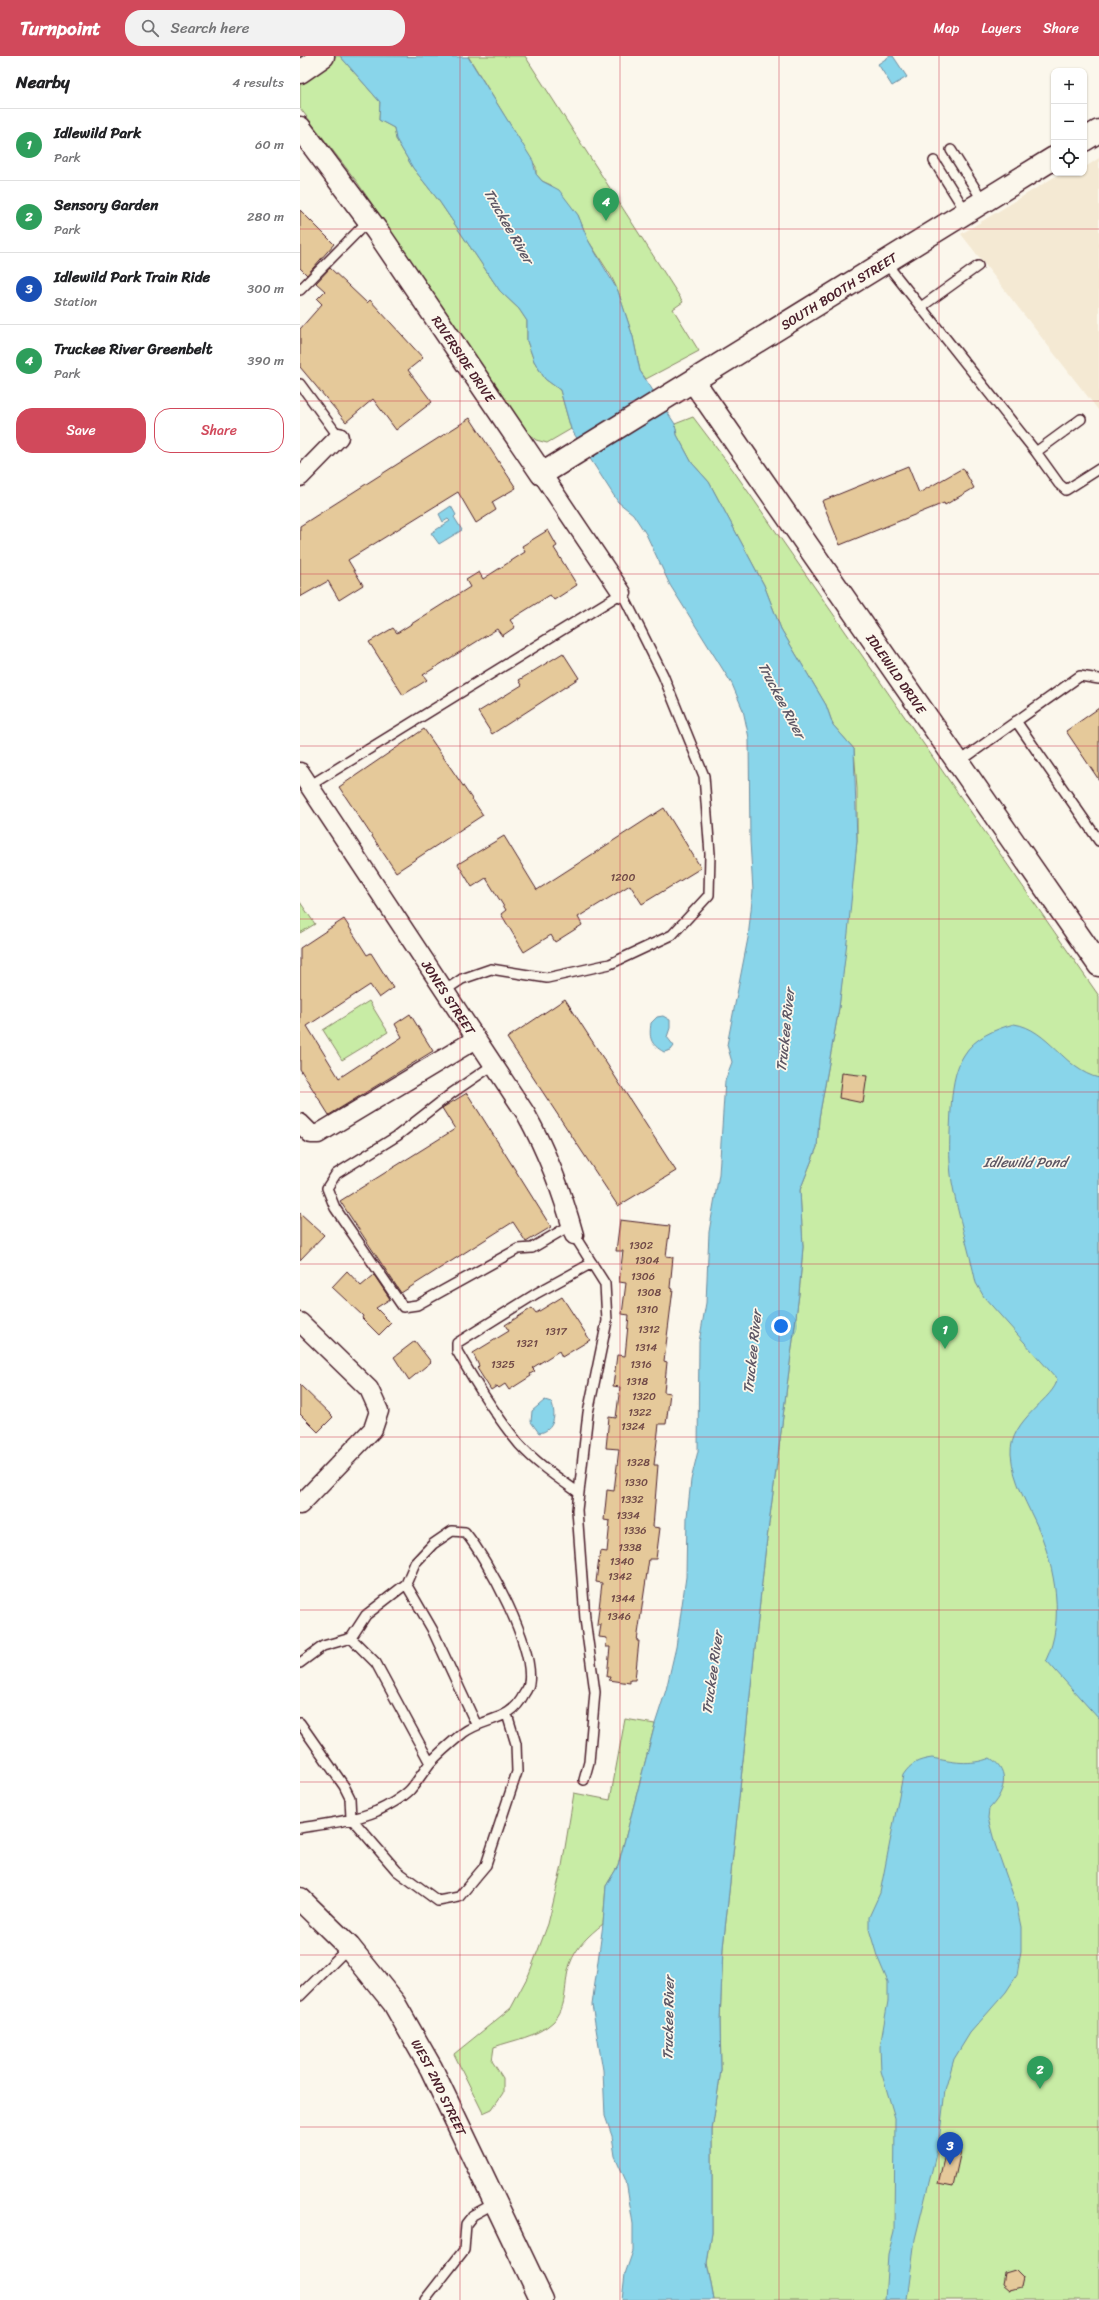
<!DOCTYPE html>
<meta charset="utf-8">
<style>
:root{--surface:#fff;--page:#f2f2f2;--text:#202124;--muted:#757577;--line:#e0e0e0;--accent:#d1495b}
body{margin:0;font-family:Sriracha,sans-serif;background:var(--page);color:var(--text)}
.controls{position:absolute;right:12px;top:12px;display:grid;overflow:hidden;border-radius:8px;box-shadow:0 1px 3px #0004}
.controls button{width:36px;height:36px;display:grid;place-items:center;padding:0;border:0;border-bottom:1px solid var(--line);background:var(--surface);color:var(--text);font:20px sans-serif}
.you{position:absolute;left:481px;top:1270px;width:14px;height:14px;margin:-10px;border:3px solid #fff;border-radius:50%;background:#1a73e8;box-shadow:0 0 0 6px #1a73e833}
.badge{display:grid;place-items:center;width:26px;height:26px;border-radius:50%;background:var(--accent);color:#fff;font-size:13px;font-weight:700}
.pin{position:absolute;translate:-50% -33px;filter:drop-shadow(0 1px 2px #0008)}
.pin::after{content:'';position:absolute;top:21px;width:14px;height:12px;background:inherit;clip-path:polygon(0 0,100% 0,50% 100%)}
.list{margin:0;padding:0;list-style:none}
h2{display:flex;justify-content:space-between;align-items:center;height:52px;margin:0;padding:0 16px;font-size:17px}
h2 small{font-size:13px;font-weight:400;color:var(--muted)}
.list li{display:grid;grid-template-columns:26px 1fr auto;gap:12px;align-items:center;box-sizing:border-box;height:72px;padding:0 16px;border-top:1px solid var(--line)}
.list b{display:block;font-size:15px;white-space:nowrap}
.list p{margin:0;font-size:13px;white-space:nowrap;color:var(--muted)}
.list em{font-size:13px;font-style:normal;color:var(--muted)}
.actions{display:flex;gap:8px;padding:12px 16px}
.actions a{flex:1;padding:9px 0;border:1px solid var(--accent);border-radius:16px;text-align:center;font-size:14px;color:var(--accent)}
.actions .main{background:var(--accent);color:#fff}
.icon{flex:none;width:22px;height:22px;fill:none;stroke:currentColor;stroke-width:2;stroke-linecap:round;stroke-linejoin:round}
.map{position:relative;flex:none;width:799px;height:2244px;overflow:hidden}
header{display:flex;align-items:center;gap:24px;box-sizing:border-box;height:56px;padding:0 20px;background:var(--accent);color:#fff}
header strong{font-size:19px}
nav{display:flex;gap:22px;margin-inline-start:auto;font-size:14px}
.search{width:280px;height:36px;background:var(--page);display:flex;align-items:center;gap:10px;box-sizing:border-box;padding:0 14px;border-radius:16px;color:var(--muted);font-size:15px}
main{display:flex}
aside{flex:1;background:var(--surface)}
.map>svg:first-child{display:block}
.built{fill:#f4e9d3}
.green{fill:#c8eca5;stroke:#898668}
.water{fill:#89d5ea;stroke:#708c9e}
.building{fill:#e5c99a;stroke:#4a1f2b}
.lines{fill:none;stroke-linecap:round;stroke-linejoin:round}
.lane-casing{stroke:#4a1f2b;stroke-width:12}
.street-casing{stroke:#4a1f2b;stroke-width:21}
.secondary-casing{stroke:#4a1f2b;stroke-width:25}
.lane{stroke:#fbf7ec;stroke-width:9}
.street{stroke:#fbf7ec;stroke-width:18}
.secondary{stroke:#fbf7ec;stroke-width:22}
.grid{fill:none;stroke:#d1495b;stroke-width:1;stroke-opacity:0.55}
.labels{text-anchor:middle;stroke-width:3.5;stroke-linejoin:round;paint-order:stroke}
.number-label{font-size:11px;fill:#714a47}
.street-label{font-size:13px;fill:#4a1f2b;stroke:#fbf7ec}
.water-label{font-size:14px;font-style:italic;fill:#5d5664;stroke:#fbf7ec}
</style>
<header>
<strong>Turnpoint</strong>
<div class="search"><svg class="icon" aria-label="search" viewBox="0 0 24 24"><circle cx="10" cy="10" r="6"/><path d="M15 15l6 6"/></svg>Search here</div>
<nav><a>Map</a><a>Layers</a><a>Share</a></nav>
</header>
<main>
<aside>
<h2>Nearby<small>4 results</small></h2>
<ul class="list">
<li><span class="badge" style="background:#2e9e5b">1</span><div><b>Idlewild Park</b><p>Park</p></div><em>60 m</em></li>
<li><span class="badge" style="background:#2e9e5b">2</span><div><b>Sensory Garden</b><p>Park</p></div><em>280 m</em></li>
<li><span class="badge" style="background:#1a4fb4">3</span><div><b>Idlewild Park Train Ride</b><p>Station</p></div><em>300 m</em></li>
<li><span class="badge" style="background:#2e9e5b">4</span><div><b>Truckee River Greenbelt</b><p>Park</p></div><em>390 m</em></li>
</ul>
<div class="actions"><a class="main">Save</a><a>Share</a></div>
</aside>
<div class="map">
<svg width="799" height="2244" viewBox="0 0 799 2244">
<rect width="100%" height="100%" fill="#fbf7ec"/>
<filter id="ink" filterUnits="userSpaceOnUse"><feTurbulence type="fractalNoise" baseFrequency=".025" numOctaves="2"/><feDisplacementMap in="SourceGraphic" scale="8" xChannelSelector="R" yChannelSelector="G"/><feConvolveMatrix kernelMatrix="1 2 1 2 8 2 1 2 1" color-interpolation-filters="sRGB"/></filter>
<g filter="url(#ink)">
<path class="built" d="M799 102V355L661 178 756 120 784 117V112Z"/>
<path class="green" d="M0 0H40L80 46 79 64 94 72 96 83 113 112 139 145 200 235 219 253 227 265V285L234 305 245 323 260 334 271 373 247 387 236 384 228 377 57 126 0 52Z
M168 0H225L383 246 373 253 399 295 346 323 340 315 333 281 318 235 311 220 288 184 278 159 251 129 242 125 236 118V111Z
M393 361 433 414 799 940V2244H414L407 2207 412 2177V2074L421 2014 420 1965 423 1892 465 1498 499 1238 503 1191 500 1134 517 1091 519 1062 539 952 557 785V733L554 693 533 669 526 649 481 573 464 529 409 426 392 407 377 379 375 368Z
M0 846 15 868 0 877Z
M69 945 88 976 42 1004 23 974Z
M325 1663 355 1668 318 1810 306 1830 303 1868C289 1879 276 1891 270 1908 263 1927 269 1950 253 1966 237 1981 213 1984 194 1991L192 2005 203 2022V2037L192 2053 183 2057 154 1998 211 1952 229 1918 248 1868 262 1810 274 1737 310 1744Z"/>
<path class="water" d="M40 0 168 1 233 105 236 118 242 125 259 134 278 159 288 184 318 235 333 281 340 315 375 368 377 379 392 407 409 426 464 529 481 573 526 649 533 669 554 693 557 785 548 877 539 952 519 1062 517 1091 500 1134 503 1191 499 1238 465 1498 423 1892 420 1965 421 2014 412 2074V2177L407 2207 414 2244H322L325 2218 333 2195V2168L326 2125 315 2100 312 2080 305 2060 303 2014 292 1949 303 1868 306 1830 318 1810 355 1668 366 1634 376 1591 386 1521 387 1461 391 1424 398 1395 399 1286 406 1247 409 1176 419 1118 425 1025 432 1006 427 989 448 882 453 835 450 785 449 682 443 654 432 628 370 529 346 478 333 458 318 446 271 373 260 334 245 323 234 305 227 285V265L219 253 200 235 139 145 113 112 96 83 94 72 79 64 80 46Z
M590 0H593L607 21 592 30 578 8Z
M151 450 156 459 154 461 162 474 139 488 131 477 150 465 148 463 143 466 139 458Z
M363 960 370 964V972L367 981 374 990 371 994 364 996C350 988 349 982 351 967L357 961Z
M714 968C749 973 764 1014 799 1022V1663L746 1604C765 1565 755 1513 739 1474 728 1449 713 1426 711 1398 709 1363 756 1342 757 1323L684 1241 676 1227C669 1193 658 1160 652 1126 648 1102 650 1077 651 1053 652 1036 654 1014 664 999 674 982 695 973 714 968Z
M245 1344 251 1346C257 1359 254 1375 239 1377L231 1366 232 1355Z
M632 1702C652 1706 670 1710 690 1702 712 1715 704 1738 689 1753L688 1762 695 1788 716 1847 721 1871V1895L717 1919 706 1936 670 1977 654 2003 645 2034 639 2086 615 2183 607 2244H585L588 2199 594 2176 595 2062 581 2015 580 1991 588 1945V1926L577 1900 569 1873V1861L580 1837 603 1719C611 1707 618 1704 632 1702Z"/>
<path class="building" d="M0 154 34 188 7 219 0 212Z
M30 212 67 247 70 244 123 302 108 314 132 346 96 374 73 343 46 366 0 311V273L22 248 17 243 25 235 16 227Z
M170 362 216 432 192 446 196 454 176 467 158 436 48 504 63 529 39 544 28 525 0 541V470Z
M608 410 619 437 663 412 674 432 645 449 644 447 540 489 522 445Z
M248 474 257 490 254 492 277 529 254 544 250 539 210 564 215 571 202 580 197 573 123 619 127 624 103 639 69 586 93 572 97 577 170 531 166 524 179 516 183 523 225 496 222 490Z
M263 597 279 622 192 678 178 656 222 629 219 624Z
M799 652V724L766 675Z
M124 673 183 759 96 816 39 731Z
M364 752 401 812 342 848 330 829 278 861 282 869 255 886 251 879 224 896 201 858 206 854 186 822 172 831 158 808 204 780 237 834Z
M44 863 67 899 71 897 93 932 79 942 70 929 7 970 39 1022 102 981 95 968 110 958 133 995 29 1059 0 1013V892Z
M265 943 376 1115 318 1150 207 982Z
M542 1017 567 1020 563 1047 539 1042Z
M167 1037 251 1171 226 1186 213 1166 101 1237 40 1145 155 1073 142 1052Z
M0 1157 24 1179 0 1204Z
M320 1164 370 1170 366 1200 373 1201 370 1232 373 1233 364 1305 367 1306 364 1336 370 1337 366 1368H359L354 1409H358L353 1471 360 1472 356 1503H349L337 1585H339L335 1624H330V1627L309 1624 310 1621H307L310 1591H306L307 1582 299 1581 301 1569H297L302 1527 296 1526 300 1495 307 1496 310 1465 304 1464 307 1434 314 1435 319 1393 306 1392 309 1361 316 1362 320 1331 313 1330 317 1299 325 1300 329 1259 322 1258 326 1227 319 1226 323 1195H316Z
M47 1215 61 1230 74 1219 90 1243 76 1252 91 1267 79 1279 62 1262 63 1260 32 1231Z
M262 1241 290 1284 262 1301 259 1295 232 1312 235 1315 230 1318 231 1320 209 1334 205 1328 199 1332 197 1330 191 1334 177 1312 179 1310 173 1297 209 1275 205 1269 232 1252 236 1257Z
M115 1285 131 1306 109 1324 94 1301Z
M0 1329 33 1361 18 1376 0 1358Z
M648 2086 662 2090 653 2131 638 2128Z
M715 2214 723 2222 721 2231 710 2234 703 2228 705 2217Z"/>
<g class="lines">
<defs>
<path id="lane" d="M651 94 683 145
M634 105 666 156
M585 206 736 396 759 428 766 434 799 413
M0 234 69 164
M621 251 678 210
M0 328 39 381
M736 396 781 363
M716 665 799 785
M659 706 780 620 799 623
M9 730 322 537 363 619 404 720 410 798 409 839 372 879 310 908 247 922 191 913 162 923 144 935
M193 1009 152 1037 97 1080 36 1118 27 1132 35 1152 103 1251 117 1249 218 1193 232 1192 271 1169
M274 1179 305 1228 307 1265 288 1357 277 1454 285 1563 295 1636 289 1706 284 1724
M279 1437C258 1422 236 1407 219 1388 195 1359 176 1328 157 1295V1287L237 1237 292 1207
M106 1528 132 1573 176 1668
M51 1582 76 1607 130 1707
M0 1607 23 1590 51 1582 66 1559 106 1528 115 1507 133 1488 152 1475 165 1476C188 1504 235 1591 229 1627 229 1630 226 1635 224 1638 210 1667 186 1660 163 1677 152 1686 139 1697 130 1707 123 1716 117 1726 110 1734 102 1742 86 1751 77 1755 53 1765 25 1768 0 1772
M0 1667 44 1730 50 1742 51 1762 97 1815 138 1845 159 1841 186 1809 217 1716 216 1688 207 1658
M0 1940 49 1891
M125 2244 164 2194 166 2168 173 2159 195 2147"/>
<g id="street">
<path d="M242 418 322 537"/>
<path d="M0 421 39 381"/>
<path id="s1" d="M0 716 226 1058C248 1098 262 1135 274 1179"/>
<path d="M0 1067 11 1078H18L176 983"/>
<path d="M0 1266 69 1333 79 1355 73 1373 0 1449"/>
</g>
<g id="secondary">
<path d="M0 16 23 0"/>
<path id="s2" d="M0 72 77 175 242 418 754 102"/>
<path d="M784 84 799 75"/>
<path id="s3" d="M394 326 799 909"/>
<path id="s4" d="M0 1843 49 1891 94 1947 131 2012 242 2244"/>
</g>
</defs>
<use href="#lane" class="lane-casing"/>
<use href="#street" class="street-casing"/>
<use href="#secondary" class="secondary-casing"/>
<use href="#lane" class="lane"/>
<use href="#street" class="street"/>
<use href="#secondary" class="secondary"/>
</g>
</g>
<path class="grid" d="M160 0V2244M320 0V2244M479 0V2244M639 0V2244M0 173H799M0 345H799M0 518H799M0 690H799M0 863H799M0 1036H799M0 1208H799M0 1381H799M0 1554H799M0 1726H799M0 1899H799M0 2071H799"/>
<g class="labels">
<g class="number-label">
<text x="323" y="825">1200</text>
<text x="341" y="1193">1302</text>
<text x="347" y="1208">1304</text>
<text x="343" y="1224">1306</text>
<text x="349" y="1240">1308</text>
<text x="347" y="1257">1310</text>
<text x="349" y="1277">1312</text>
<text x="256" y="1279">1317</text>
<text x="227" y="1291">1321</text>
<text x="346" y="1295">1314</text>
<text x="203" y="1312">1325</text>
<text x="341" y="1312">1316</text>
<text x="337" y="1329">1318</text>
<text x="344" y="1344">1320</text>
<text x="340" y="1360">1322</text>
<text x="333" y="1374">1324</text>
<text x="338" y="1410">1328</text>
<text x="336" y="1430">1330</text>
<text x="332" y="1447">1332</text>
<text x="328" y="1463">1334</text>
<text x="335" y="1478">1336</text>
<text x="330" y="1495">1338</text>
<text x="322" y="1509">1340</text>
<text x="320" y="1524">1342</text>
<text x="323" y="1546">1344</text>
<text x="319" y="1564">1346</text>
</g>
<g class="street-label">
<text dy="5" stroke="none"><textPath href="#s2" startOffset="771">SOUTH BOOTH STREET</textPath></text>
<text dy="5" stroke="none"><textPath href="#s2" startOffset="283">RIVERSIDE DRIVE</textPath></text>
<text dy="5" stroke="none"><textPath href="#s3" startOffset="355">IDLEWILD DRIVE</textPath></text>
<text dy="5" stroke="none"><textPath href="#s1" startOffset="270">JONES STREET</textPath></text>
<text dy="5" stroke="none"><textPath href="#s4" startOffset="236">WEST 2ND STREET</textPath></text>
</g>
<g class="water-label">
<text transform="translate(209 170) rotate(60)" y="5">Truckee River</text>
<text transform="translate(482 644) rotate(62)" y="5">Truckee River</text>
<text transform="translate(485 974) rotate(-84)" y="5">Truckee River</text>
<text x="725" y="1111">Idlewild Pond</text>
<text transform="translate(452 1296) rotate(-84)" y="5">Truckee River</text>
<text transform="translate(412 1617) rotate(-82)" y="5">Truckee River</text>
<text transform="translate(368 1962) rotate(-89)" y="5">Truckee River</text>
</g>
</g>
</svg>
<div class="controls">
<button>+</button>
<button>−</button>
<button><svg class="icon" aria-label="locate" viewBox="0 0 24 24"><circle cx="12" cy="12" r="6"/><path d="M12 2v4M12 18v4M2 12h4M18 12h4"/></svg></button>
</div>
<div class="you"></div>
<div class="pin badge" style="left:645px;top:1293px;background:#2e9e5b">1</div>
<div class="pin badge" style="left:740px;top:2033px;background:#2e9e5b">2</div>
<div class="pin badge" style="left:650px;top:2109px;background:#1a4fb4">3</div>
<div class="pin badge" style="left:306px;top:165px;background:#2e9e5b">4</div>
</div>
</main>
